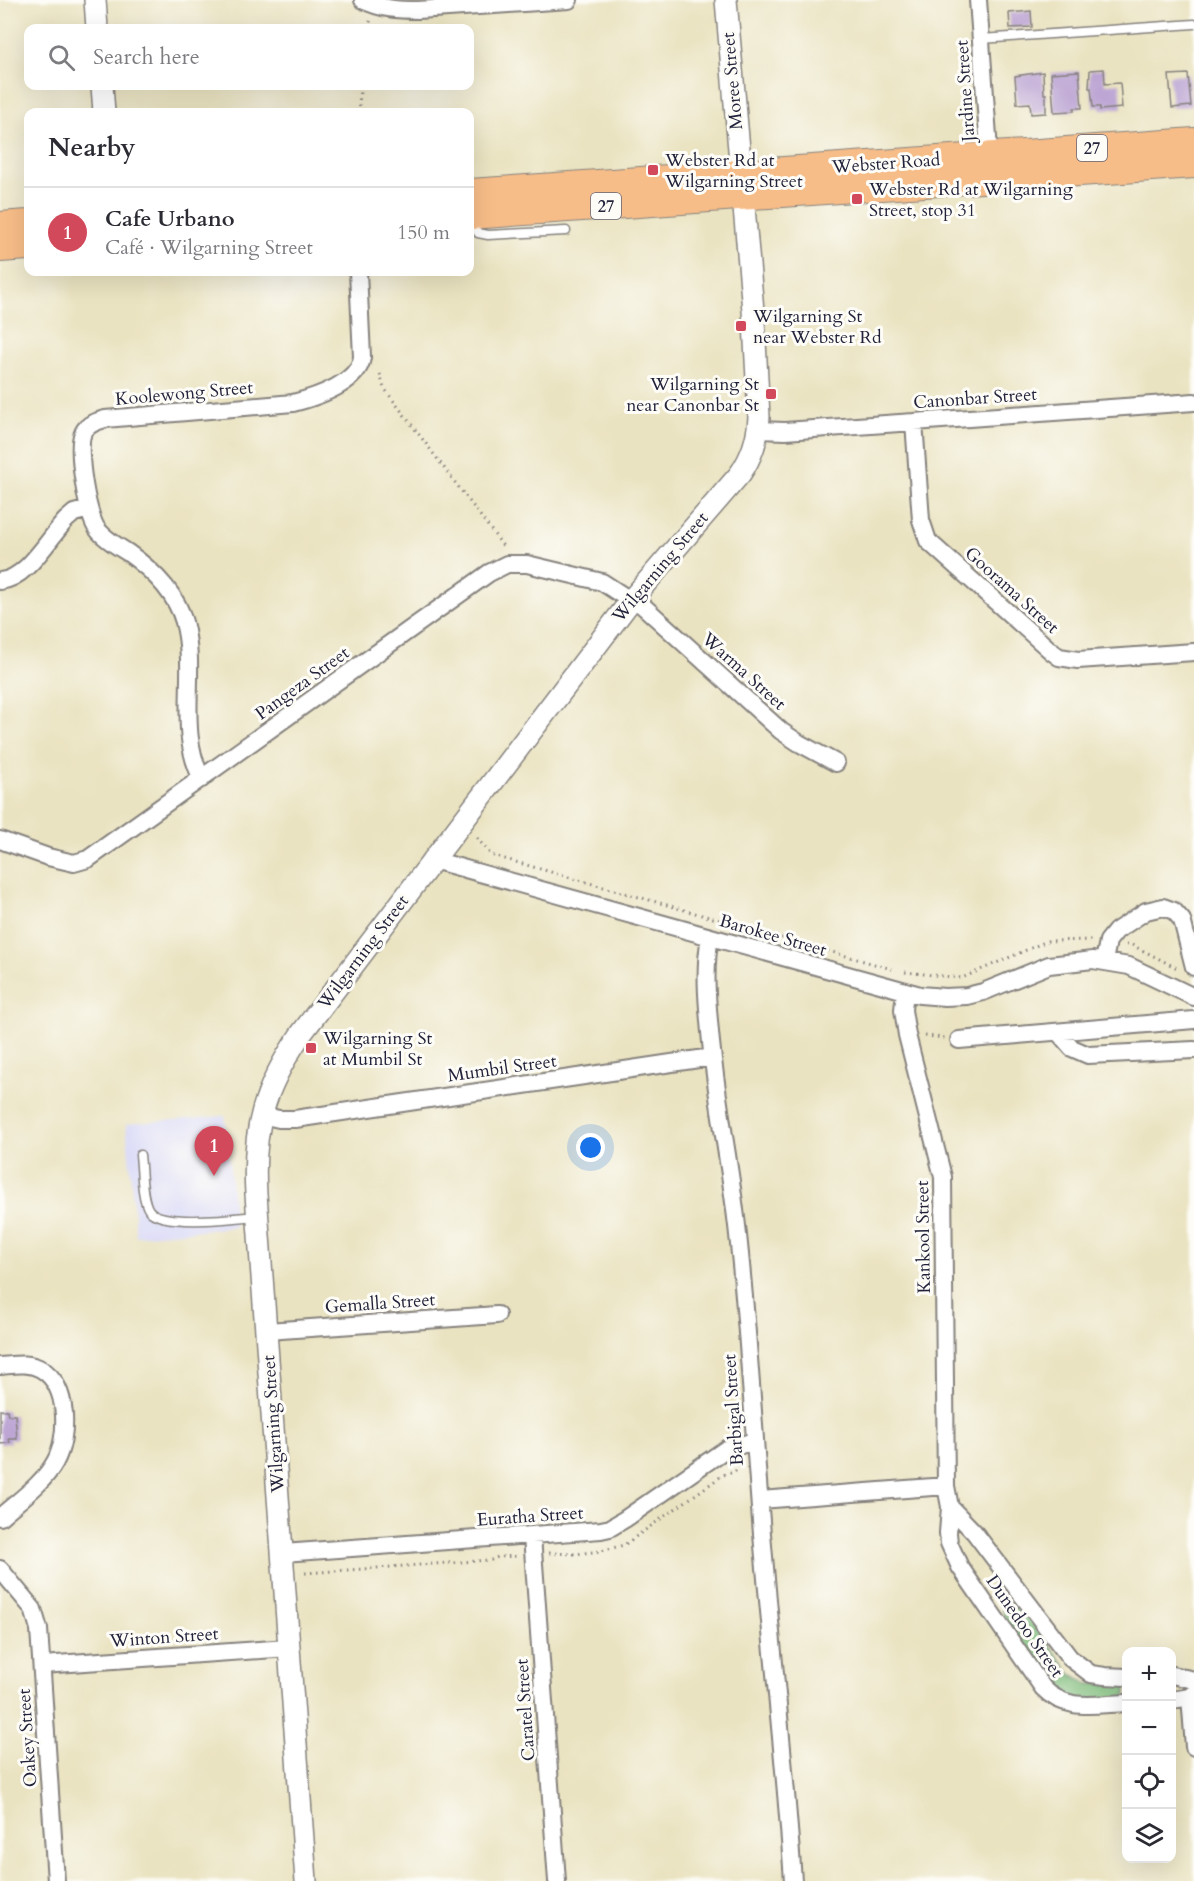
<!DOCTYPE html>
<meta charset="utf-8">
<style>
:root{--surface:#fff;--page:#f7f7f7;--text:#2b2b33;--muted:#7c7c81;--line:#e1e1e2;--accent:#d1495b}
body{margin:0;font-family:Cardo,serif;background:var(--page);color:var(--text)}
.controls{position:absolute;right:18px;bottom:18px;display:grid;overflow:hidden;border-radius:12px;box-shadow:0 6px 24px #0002}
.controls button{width:54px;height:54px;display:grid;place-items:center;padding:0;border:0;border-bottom:2px solid var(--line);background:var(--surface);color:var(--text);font:30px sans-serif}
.you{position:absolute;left:591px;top:1148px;width:21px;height:21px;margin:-15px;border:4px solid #fff;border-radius:50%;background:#1a73e8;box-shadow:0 0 0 9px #1a73e833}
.badge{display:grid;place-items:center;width:39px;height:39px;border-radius:50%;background:var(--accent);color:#fff;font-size:20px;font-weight:700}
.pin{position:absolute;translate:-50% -50px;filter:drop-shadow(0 2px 3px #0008)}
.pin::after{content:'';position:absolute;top:32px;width:21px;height:18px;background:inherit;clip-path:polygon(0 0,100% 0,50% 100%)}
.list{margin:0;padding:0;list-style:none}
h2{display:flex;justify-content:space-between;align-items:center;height:78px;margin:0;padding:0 24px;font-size:26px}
h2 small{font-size:20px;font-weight:400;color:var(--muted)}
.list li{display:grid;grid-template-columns:39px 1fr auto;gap:18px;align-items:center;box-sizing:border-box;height:90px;padding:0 24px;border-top:2px solid var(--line)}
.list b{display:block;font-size:22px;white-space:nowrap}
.list p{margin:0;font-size:20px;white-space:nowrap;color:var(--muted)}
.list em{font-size:20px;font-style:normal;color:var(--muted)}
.icon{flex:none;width:33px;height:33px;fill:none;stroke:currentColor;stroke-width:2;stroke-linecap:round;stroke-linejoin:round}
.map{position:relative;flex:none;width:1194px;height:1881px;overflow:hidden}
.search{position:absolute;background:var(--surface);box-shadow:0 6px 24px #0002;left:24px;top:24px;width:450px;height:66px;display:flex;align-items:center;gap:15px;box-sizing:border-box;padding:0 21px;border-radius:12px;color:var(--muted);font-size:22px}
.panel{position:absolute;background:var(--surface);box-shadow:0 6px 24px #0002;left:24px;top:108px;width:450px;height:168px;border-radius:12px}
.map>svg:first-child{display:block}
.built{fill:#d7d7f8}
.forest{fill:#7fbc7c;stroke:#506f5c;stroke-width:1.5}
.building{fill:#bda6d4}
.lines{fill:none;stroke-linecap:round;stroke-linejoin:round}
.service-casing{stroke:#86827e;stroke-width:11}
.minor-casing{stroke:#86827e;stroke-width:20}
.tertiary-casing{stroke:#86827e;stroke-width:24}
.primary-casing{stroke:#86827e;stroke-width:28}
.path{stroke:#86827e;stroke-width:3;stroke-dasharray:1.5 4.5;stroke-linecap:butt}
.service{stroke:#fff;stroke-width:8}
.minor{stroke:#fff;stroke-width:16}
.tertiary{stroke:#fff;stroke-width:21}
.primary{stroke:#f7bd88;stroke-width:26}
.poi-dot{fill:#d1495b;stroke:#fdfcf7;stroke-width:2}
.labels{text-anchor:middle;stroke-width:6;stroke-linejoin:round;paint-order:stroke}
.shield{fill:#fdfcf7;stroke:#646373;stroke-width:1.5}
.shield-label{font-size:16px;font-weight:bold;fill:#22223b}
.street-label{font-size:18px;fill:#22223b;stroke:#fdfcf7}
.poi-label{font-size:18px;fill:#22223b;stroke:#fdfcf7;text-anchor:start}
</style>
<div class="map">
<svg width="1194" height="1881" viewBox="0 0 1194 1881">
<rect width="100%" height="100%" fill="#fdfcf7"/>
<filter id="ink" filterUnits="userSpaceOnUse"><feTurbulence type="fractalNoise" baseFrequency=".0167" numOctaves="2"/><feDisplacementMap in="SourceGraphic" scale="12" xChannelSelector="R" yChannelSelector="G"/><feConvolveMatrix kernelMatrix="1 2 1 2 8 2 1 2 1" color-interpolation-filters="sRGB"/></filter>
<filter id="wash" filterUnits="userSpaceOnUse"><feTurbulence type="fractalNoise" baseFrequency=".008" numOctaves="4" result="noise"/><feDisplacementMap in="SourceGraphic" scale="24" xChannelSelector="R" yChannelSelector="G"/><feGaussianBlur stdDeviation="1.35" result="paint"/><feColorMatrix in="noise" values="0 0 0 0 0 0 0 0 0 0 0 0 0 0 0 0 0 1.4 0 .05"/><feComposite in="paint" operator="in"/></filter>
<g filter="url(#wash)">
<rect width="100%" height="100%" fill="#eae3c1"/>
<path class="built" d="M225 1116 235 1227 136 1236 126 1124Z"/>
<path class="forest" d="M1005 1600 1018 1603 1071 1674 1088 1684 1126 1683V1699L1076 1702 1054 1690 1004 1616 1002 1610Z"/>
<g id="blocks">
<path class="building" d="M1031 11 1032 27 1010 28 1009 13Z
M1104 69 1105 84 1120 83 1122 108 1100 110V107H1093L1091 88H1089L1090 70Z
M1079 71 1082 108H1074V111L1054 112 1051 73Z
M1043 72 1044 94H1046V113L1031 114 1030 103 1017 104 1015 76Z
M1188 74 1191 106 1172 108 1169 75Z
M0 1410H7L8 1415H15L17 1439H9L10 1443 0 1444Z"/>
</g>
</g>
<g filter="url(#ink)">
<use href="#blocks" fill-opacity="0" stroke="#86827e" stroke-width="1.5"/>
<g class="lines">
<defs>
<path id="service" d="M981 39 1194 24
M470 220 478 233 488 235 566 231
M140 1155C142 1170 141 1198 149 1210 161 1227 236 1218 257 1216"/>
<path id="minor" d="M363 0C381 9 398 10 418 10L569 0
M978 0 990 164
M914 422 921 520 928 541 1051 651 1059 657 1078 660 1194 652
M758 430 785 431 914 422 1194 402
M0 581C27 579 48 539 66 520L74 513 89 509
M202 779C176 729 198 675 184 622 176 592 151 569 127 552 117 546 105 539 98 530 87 518 76 447 83 433 87 424 97 421 105 419L293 403C316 397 359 383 362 357L358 272
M0 840 48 857 74 863 88 859 489 573 507 564H527L602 582 622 595 642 605 781 731 799 743 836 763
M433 860 920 995 945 997 967 996 983 992 1049 965 1093 960 1129 966 1194 997
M710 937C704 969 707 1000 710 1032 716 1100 731 1167 738 1235 749 1335 754 1435 762 1534 772 1650 785 1765 793 1881
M1104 961 1108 941 1116 931 1146 911 1163 907 1174 911 1182 920 1194 967
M905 991 903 1010 907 1035 943 1177 946 1486
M1058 1032 1072 1048 1088 1055 1194 1050
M959 1040 1194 1020
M261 1115 279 1119H295L712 1057
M267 1331 497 1315
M0 1366C14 1365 28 1362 41 1369 69 1385 69 1437 55 1462 43 1484 19 1500 0 1517
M760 1500 946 1486 950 1507 948 1533 949 1543 960 1567 1043 1688C1066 1712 1095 1704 1126 1703
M950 1507 974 1532 1070 1658 1091 1674 1105 1676 1126 1677
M532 1536 557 1881
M283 1553 601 1530 610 1528 625 1519 726 1449 755 1441
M0 1569 33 1609 39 1629 56 1881
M42 1665 289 1648
M1172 1675 1194 1680
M1190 1697 1194 1747
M1172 1700 1190 1697 1194 1694"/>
<path id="tertiary" d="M95 0 97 28
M102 86 104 112
M306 1881 256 1194C252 1128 264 1088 301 1034L632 599 740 474C752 457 758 438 759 417L754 322 726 0"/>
<path id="primary" d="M470 192 1194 141
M470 216 1194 165
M0 225 28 223
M0 249 28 247"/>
</defs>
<use href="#service" class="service-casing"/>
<use href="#minor" class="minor-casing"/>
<use href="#tertiary" class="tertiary-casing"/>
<use href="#primary" class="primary-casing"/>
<path class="path" d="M368 28 371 19
M359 112 360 86
M380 374 384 388 503 546
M477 838 491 855 892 969
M1126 945H1132L1177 968
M905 972 962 978 1047 941 1091 940
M925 1036 945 1038
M549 1553 575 1554 601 1551 624 1545 723 1475 734 1472 741 1466
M305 1573 491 1560 498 1557 517 1556"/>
<use href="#service" class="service"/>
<use href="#minor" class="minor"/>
<use href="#tertiary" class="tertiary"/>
<use href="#primary" class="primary"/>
</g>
</g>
<g class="poi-dot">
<rect x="647" y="164" width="12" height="12" rx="3"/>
<rect x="851" y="193" width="12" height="12" rx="3"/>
<rect x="735" y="320" width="12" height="12" rx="3"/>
<rect x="765" y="388" width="12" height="12" rx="3"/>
<rect x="305" y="1042" width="12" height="12" rx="3"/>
</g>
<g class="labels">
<g class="shield">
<rect x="1077" y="135" width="30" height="26" rx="4.5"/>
<rect x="591" y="193" width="30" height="26" rx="4.5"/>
</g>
<g class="shield-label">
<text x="1092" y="154">27</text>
<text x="606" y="212">27</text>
</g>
<g class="street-label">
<text transform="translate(732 81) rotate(-95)" y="6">Moree Street</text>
<text transform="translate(965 91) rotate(-94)" y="6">Jardine Street</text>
<text transform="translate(886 163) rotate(-4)" y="6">Webster Road</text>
<text transform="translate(184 393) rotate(-5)" y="6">Koolewong Street</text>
<text transform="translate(975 398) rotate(-4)" y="6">Canonbar Street</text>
<text transform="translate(660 567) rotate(-50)" y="6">Wilgarning Street</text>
<text transform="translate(1012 590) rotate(42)" y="6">Goorama Street</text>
<text transform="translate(744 671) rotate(42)" y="6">Warma Street</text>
<text transform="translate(302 683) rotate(-36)" y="6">Pangeza Street</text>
<text transform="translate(773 935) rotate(16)" y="6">Barokee Street</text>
<text transform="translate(363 952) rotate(-53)" y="6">Wilgarning Street</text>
<text transform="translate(502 1068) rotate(-8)" y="6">Mumbil Street</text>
<text transform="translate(923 1237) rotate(-91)" y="6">Kankool Street</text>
<text transform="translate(380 1303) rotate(-4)" y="6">Gemalla Street</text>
<text transform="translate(733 1410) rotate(-94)" y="6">Barbigal Street</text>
<text transform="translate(273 1424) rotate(-94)" y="6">Wilgarning Street</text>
<text transform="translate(530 1516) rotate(-4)" y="6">Euratha Street</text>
<text transform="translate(1025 1626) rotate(55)" y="6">Dunedoo Street</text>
<text transform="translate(164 1637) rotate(-4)" y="6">Winton Street</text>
<text transform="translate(525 1710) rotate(-94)" y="6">Caratel Street</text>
<text transform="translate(27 1738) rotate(-94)" y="6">Oakey Street</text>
</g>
<g class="poi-label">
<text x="665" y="166">Webster Rd at<tspan x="665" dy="21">Wilgarning Street</tspan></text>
<text x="869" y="195">Webster Rd at Wilgarning<tspan x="869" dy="21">Street, stop 31</tspan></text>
<text x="753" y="322">Wilgarning St<tspan x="753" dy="21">near Webster Rd</tspan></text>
<text x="759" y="390" text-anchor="end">Wilgarning St<tspan x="759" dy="21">near Canonbar St</tspan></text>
<text x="323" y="1044">Wilgarning St<tspan x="323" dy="21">at Mumbil St</tspan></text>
</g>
</g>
</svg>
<div class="controls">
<button>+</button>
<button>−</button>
<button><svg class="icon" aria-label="locate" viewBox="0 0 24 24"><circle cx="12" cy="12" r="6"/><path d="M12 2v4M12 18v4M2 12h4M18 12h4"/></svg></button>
<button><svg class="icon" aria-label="layers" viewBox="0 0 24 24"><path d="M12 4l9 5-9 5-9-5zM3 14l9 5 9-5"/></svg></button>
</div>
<div class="you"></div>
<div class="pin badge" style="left:214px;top:1176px">1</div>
<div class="search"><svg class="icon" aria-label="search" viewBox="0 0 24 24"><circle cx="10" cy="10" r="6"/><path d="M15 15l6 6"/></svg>Search here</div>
<section class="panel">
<h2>Nearby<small></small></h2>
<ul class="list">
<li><span class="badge">1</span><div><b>Cafe Urbano</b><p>Café · Wilgarning Street</p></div><em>150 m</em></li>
</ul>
</section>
</div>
